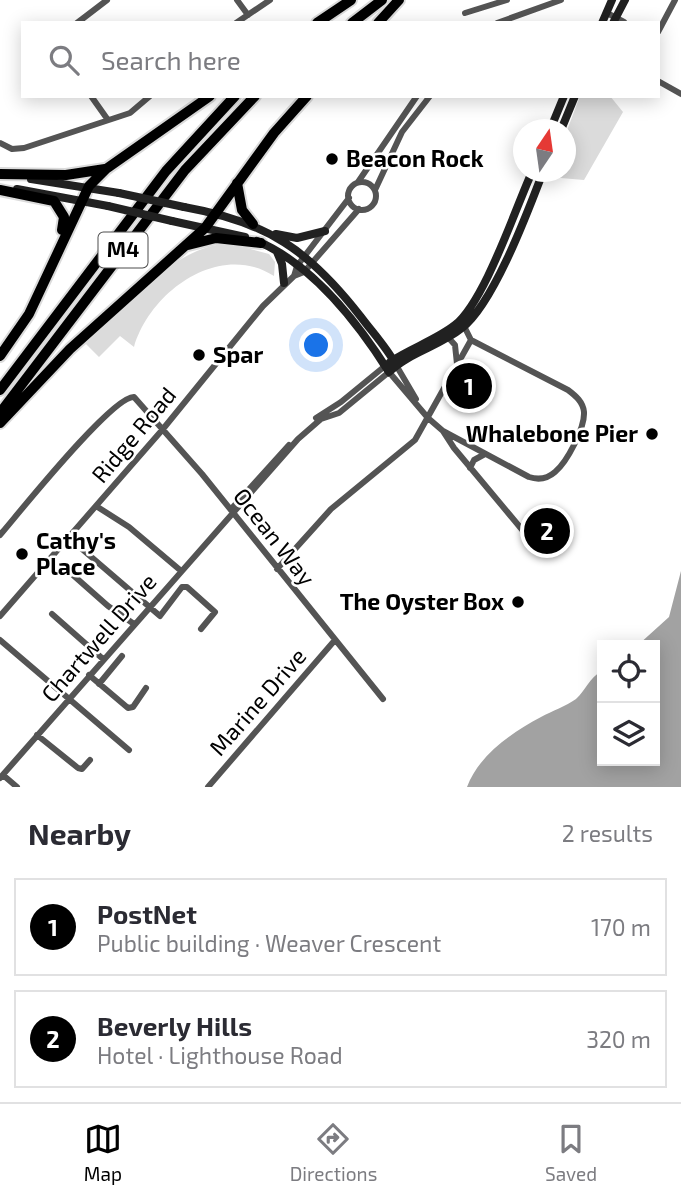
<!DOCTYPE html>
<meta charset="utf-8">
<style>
:root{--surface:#fff;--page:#f7f7f7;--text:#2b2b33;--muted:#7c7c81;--line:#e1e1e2;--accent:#000}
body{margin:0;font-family:"Exo 2",sans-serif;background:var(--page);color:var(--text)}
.controls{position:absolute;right:21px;bottom:21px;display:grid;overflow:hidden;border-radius:0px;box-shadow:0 4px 18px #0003}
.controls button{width:63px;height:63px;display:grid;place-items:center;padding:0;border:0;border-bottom:2px solid var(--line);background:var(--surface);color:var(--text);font:35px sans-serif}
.compass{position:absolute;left:513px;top:119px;width:63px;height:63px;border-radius:50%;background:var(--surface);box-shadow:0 4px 18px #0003;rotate:13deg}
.you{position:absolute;left:317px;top:346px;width:24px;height:24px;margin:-18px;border:5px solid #fff;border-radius:50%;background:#1a73e8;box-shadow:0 0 0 10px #1a73e833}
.badge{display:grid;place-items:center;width:46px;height:46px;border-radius:50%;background:var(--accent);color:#fff;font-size:23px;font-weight:700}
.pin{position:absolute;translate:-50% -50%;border:4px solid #fff;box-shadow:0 2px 7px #0006}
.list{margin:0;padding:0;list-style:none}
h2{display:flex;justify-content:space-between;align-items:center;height:91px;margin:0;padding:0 28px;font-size:30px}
h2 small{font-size:23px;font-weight:400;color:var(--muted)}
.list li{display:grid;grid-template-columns:46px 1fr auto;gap:21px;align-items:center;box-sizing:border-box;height:98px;margin:0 14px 14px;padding:0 14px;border:2px solid var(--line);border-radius:0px}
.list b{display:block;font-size:26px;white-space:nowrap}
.list p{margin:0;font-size:23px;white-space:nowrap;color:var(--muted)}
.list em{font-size:23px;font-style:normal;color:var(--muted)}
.icon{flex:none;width:38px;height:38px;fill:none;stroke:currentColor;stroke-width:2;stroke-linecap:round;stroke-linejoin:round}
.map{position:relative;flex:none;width:681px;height:787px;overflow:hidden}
.search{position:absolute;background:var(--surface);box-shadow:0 4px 18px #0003;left:21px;right:21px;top:21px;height:77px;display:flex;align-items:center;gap:18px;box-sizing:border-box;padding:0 24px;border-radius:0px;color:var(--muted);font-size:26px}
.sheet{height:315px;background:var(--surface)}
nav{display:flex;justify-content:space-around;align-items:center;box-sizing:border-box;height:98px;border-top:2px solid var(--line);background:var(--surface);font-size:19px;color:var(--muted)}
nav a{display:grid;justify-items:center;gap:4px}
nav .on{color:var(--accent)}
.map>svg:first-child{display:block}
.green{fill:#dbdbdb}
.water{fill:#a2a2a2}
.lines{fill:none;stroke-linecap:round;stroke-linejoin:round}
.highway-casing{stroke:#dbdbdb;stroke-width:14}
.street{stroke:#545454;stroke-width:6}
.secondary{stroke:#212121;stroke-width:8}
.highway{stroke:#000;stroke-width:10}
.secondary-bridge{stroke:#212121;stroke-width:8}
.poi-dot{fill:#000;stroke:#fff;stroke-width:2.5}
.labels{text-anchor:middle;stroke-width:5;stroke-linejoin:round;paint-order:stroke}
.shield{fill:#fff;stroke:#4c4c4c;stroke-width:2}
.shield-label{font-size:21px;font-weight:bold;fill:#000}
.poi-label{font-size:23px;font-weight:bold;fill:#000;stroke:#fff;text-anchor:start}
.street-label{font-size:23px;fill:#000;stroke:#fff}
</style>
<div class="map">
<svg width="681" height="787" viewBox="0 0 681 787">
<rect width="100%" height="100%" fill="#fff"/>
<path class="green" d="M580 96H610L623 112 584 180 549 177 551 172H566V133Z
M232 244 269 254 275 262 274 276C220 241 150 291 134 347L120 336 99 357 85 343C123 309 178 241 232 244Z"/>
<path class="water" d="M681 571V787H467C479 755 511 733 541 717 552 711 566 706 576 699 586 690 589 678 602 671V761H655V645H638L669 617Z"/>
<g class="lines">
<defs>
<path id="highway" d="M317 23 351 0
M352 23 382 0
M378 23 399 0
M0 174 66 175 105 169
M237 183 242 210 253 224
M0 190 54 201 64 217 62 230
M188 245 216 238 261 243
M0 356 29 314 89 186 106 169 210 96
M0 390 166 171 235 96
M0 413 185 170 255 96
M0 423 70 349 205 228 274 133 307 96"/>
</defs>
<use href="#highway" class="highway-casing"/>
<path class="street" d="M237 0 248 15
M465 13 507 0
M607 13 624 22
M77 23 107 0
M236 23 270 0
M497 23 561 0
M658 32 675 0
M658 81 681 94
M91 96 108 120
M0 143 12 149 24 148 130 113 150 96
M358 182 417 96
M348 196a14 14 0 1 1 28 0a14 14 0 1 1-28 0Z
M375 190 402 132 430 96
M349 198 297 266 294 276 304 272 359 209
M446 335 455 345 457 364
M396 365 416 399
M316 418 341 402 385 366
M443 431 454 448 539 550
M470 468 474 460 485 454
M96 506 129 527 180 570
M233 507 289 445
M0 535C19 513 112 396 134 397L202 474 383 699
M68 537 160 616 182 587H187L215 612 201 629
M65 568 108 606 134 624
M277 569 331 509 415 440 471 340
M52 614 103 659
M0 616 163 429 263 306 294 276
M0 640 129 750
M89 675 128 708 133 707 146 688
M99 684 122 656
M37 735 78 768 82 769 90 760
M3 775 17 787
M0 778 298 439 321 419 339 413 389 372 428 418 443 431 529 477C538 480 547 479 555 472 567 462 585 428 584 412 583 402 576 396 568 390L471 340 462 322
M208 787 335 640"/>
<path class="secondary" d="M602 23 612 0
M613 23 625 0
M550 130 564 96
M561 130 575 96
M31 179 119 193
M17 189 108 206
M184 207C268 222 309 250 361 317 373 333 387 348 396 365
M172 221 245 237
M276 234 297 238 325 231
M257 241C312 264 358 323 389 372 410 352 440 346 462 328 494 303 528 211 543 172
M277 252 282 264 284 283
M390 362C411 348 436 340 455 325 485 301 515 209 532 172"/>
<use href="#highway" class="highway"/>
<path class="secondary-bridge" d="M119 193 184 207
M108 206 172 221"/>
</g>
<g class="poi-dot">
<circle cx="332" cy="159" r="7"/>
<circle cx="199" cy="355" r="7"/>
<circle cx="652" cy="434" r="7"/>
<circle cx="22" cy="554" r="7"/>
<circle cx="518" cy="602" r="7"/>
</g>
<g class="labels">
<rect class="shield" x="98.5" y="232.5" width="49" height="35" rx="5"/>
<g class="shield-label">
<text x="123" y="257">M4</text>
</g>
<g class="poi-label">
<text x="346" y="167">Beacon Rock</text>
<text x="213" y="363">Spar</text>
<text x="638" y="442" text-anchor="end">Whalebone Pier</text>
<text x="36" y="549">Cathy's<tspan x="36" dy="26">Place</tspan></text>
<text x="504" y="610" text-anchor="end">The Oyster Box</text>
</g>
<g class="street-label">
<text transform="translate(134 435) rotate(-50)" y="8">Ridge Road</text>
<text transform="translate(274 537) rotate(52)" y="8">Ocean Way</text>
<text transform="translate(99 638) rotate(-49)" y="8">Chartwell Drive</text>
<text transform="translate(258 702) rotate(-49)" y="8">Marine Drive</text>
</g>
</g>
</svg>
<div class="controls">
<button><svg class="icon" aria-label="locate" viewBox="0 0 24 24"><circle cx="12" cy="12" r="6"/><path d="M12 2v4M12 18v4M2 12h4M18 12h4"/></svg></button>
<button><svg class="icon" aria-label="layers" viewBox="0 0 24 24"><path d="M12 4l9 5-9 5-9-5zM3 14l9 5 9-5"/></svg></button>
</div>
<svg class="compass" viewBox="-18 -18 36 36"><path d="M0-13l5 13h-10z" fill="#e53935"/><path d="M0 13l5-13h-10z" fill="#7c7c81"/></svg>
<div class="you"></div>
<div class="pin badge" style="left:469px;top:386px">1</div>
<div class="pin badge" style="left:547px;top:531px">2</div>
<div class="search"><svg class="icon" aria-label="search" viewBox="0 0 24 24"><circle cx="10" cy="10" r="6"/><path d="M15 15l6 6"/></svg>Search here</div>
</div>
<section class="sheet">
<h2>Nearby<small>2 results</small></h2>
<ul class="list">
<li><span class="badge">1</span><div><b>PostNet</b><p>Public building · Weaver Crescent</p></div><em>170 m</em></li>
<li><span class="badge">2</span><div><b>Beverly Hills</b><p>Hotel · Lighthouse Road</p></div><em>320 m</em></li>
</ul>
</section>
<nav>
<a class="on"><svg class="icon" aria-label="map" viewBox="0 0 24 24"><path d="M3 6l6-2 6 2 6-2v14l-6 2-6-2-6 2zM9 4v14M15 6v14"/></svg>Map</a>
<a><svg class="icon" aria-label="directions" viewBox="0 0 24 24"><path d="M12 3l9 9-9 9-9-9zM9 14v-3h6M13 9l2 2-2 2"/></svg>Directions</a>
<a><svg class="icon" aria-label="saved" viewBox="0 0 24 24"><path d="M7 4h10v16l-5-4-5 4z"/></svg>Saved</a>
</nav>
